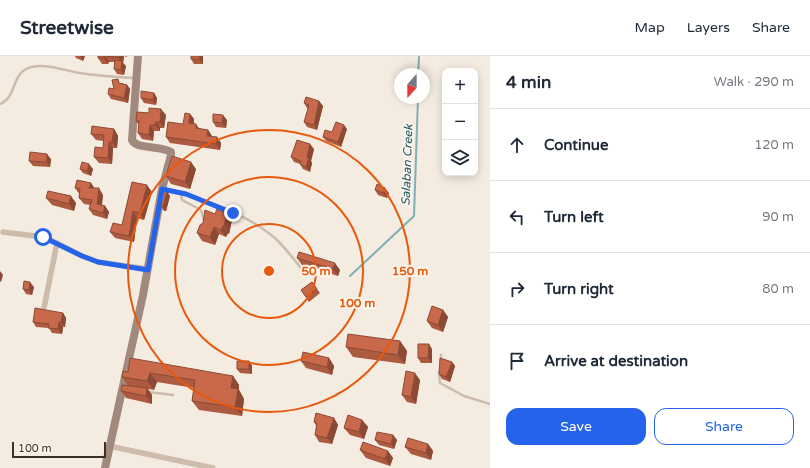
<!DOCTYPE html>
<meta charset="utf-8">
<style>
:root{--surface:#fff;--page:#f6f6f7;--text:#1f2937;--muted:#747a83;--line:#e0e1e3;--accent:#2563eb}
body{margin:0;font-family:"Varela Round",sans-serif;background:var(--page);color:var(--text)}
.controls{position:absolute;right:12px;top:12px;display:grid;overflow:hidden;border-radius:8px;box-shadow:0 2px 10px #0003}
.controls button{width:36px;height:36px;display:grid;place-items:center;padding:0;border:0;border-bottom:1px solid var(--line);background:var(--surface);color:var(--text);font:20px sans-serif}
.compass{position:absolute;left:394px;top:12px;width:36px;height:36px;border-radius:50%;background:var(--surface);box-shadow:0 2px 10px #0003;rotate:201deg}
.scale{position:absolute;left:12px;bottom:10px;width:94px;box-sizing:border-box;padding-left:4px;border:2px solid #3b302b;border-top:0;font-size:11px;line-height:14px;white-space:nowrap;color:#3b302b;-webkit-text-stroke:3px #fbf5ee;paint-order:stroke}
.stop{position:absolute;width:12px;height:12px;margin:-9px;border:3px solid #2563eb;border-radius:50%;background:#fff}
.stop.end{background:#2563eb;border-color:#fff;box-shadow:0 1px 4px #0008}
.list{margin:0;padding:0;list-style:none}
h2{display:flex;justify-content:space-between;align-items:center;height:52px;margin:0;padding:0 16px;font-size:17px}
h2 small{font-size:13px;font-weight:400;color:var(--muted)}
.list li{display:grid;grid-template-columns:26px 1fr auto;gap:12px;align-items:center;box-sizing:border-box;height:72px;padding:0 16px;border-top:1px solid var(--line)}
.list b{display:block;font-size:15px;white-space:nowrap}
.list em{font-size:13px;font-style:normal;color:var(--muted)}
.actions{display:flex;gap:8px;padding:12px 16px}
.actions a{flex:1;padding:9px 0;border:1px solid var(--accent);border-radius:12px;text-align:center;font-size:14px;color:var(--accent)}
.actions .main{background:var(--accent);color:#fff}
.icon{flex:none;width:22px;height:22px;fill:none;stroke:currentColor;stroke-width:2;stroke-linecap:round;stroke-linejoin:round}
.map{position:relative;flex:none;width:490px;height:412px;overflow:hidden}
header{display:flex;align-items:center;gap:24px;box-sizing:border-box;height:56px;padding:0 20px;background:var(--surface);border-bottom:1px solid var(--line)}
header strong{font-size:19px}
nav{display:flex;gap:22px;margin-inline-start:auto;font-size:14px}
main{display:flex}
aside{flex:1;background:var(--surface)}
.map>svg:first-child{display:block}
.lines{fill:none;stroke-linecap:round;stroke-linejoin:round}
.stream{stroke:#7fb0b2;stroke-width:2}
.lane{stroke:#cdbbac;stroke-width:2.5}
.street{stroke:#cdbbac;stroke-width:5.5}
.secondary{stroke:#a18a7d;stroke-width:8}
.wall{fill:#ac5a40}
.shaded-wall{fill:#8c4a34}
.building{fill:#c8694b;stroke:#8c4a34}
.route{stroke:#2563eb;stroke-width:5}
.ring{fill:none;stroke:#e8590c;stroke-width:2}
.labels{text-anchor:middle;stroke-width:4;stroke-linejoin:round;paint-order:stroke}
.water-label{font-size:12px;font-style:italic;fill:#1f5a5e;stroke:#fbf5ee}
.centre{fill:#e8590c;stroke:#fbf5ee;stroke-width:2}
.ring-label{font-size:12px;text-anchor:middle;font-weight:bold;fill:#e8590c;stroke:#fbf5ee;stroke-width:4;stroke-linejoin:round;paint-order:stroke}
</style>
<header>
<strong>Streetwise</strong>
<nav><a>Map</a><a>Layers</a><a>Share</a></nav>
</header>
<main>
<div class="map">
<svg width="490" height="412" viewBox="0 0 490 412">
<rect width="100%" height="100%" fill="#f4ebe1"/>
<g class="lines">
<path class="stream" d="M418 18 419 0
M350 220 414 160 418 42"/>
<path class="lane" d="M0 48C16 42 12 20 26 13 42 5 65 15 80 17 98 20 117 21 135 22
M164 133C200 141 250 159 277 184 287 194 296 206 305 217
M181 137 182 144 201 154 204 164
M441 305V299
M439 316 440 327 464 340 490 348
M148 336 173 339"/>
<path class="street" d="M3 176 43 181 57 187
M44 252 57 187 82 200 98 206 148 213
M109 390 213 412"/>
<path class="secondary" d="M105 412 143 239 162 133 171 99V96C162 89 136 94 132 84L138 0"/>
</g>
<path class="wall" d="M75 0H85L83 5 76 2Z
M98 0H127V1L124 0 123 7 126 10 124 19 117 18 114 13V6H109L108 8H102L98 2Z
M203 0V8H194L191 3Z
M121 27 127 29 130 33 128 47 111 43 108 38Z
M154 37 157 42 156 49 144 47 141 42Z
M319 45 323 50 317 74 307 71 304 66 308 52H307L304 47Z
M190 58 194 63V68L200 73 208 74 212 80V81H217L221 87 220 94 170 87 166 81 183 68Z
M166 59 164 72H160V75H154L153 85 142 83 138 77 139 69 136 65Z
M227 64 226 72 216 71 213 66Z
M114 73 118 80 117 92H113L112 108 99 107 94 101 103 92 104 85 96 84 91 78Z
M347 73 341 91 326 85 323 81 332 76Z
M314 93 311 105 312 107 310 116 303 113 300 108 294 106 291 101Z
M51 103 50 111 33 110 29 105Z
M80 113H93L91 120 83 117Z
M196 113 190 133 171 128 166 120Z
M132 126 152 136 144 164 137 162 134 186 115 182 110 176 122 169Z
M91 127 94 132 103 139 102 149 105 150 109 156 107 163 93 159 89 153 90 149 84 148 79 142 80 139 75 132Z
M375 134 389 137 387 142 378 139Z
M170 140 166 155H164L160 150Z
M46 142 76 147 74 155 52 149Z
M227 157 232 164 229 178 228 177 226 181 219 178 215 189 202 185 197 177 215 158Z
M297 202 340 214 338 220 302 209Z
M312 226 320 237 309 246 301 234Z
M34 231 32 239 26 238 23 233Z
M443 254 448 261 443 276 432 272 427 265Z
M63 257 66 262 65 271H63L62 278 52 277 49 272 36 271 33 266Z
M400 285 407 295 405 308 353 301 346 291Z
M432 293V307H421L418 302Z
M329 302 334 310 332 319 306 312 301 305Z
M249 305 252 310V318L240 317 237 313Z
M452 306 455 310 450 326 442 323 439 318Z
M128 316 233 320 239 329V334L244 343 242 360 199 354 192 345 194 332 157 326 154 334 148 333 152 339V348L126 342 121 335 128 330 122 321Z
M420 324 416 348 407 346 402 339Z
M334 362 338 369 332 388 319 386 315 379 317 371 314 366Z
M362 364 368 371 364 383 350 379 344 372Z
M393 379 397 384 394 393 379 389 375 384Z
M428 388 433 395 431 404 411 398 405 391Z
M360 394 388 395 393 402 390 410 366 402Z"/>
<path class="shaded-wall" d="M80 0H85L83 5Z
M105 0 109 6 108 8 104 2Z
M119 0H124L123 7 126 10 124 19 121 14 122 6 119 2Z
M200 0H203V8L199 3Z
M127 29 130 33 128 47 124 42Z
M154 37 157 42 156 49 153 44Z
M319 45 323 50 317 74 314 69Z
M161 53 166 59 164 72 160 66Z
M190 58 194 63 193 73 189 67Z
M223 59 227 64 226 72 222 67Z
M156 66 160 72V75L155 69Z
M196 68 200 74 196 72Z
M150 69 154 75 153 85 149 79Z
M344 69 347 73 341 91 338 86Z
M114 73 118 80 117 92 112 86Z
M208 74 212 80 211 86 207 80Z
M217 81 221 87 220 94 216 88Z
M109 86 113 92 112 108 108 102Z
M310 88 314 93 311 105 312 107 310 116 306 111 307 101Z
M47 98 51 103 50 111 47 106Z
M191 106 196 113 190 133 185 126Z
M89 108 93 113 91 120 87 115Z
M91 127 95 133 89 132Z
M147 129 152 136 144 164 140 157Z
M99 132 103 139 101 154 97 148Z
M385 132 389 137 387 142 383 137Z
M167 135 170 140 166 155 163 151Z
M71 140 76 147 74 155 69 148Z
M105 150 109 156 107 163 103 157Z
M133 155 137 162 134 186 129 180Z
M227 157 232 164 229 178 224 170Z
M223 170 228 177 226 181 221 174Z
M214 171 219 178 215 189 210 181Z
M335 207 340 214 338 220 333 213Z
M0 215 3 219 1 226 0 225Z
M30 226 34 231 32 239 29 234Z
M443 254 448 261 443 276 438 269Z
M63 257 66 262 65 271 61 266Z
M59 266 63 271 62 278 58 273Z
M400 285 407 295 405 308 398 299Z
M429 288 432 293V307L428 302Z
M329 302 334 310 332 319 327 311Z
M249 305 252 310V318L249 313Z
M452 306 455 310 450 326 446 321Z
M150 317 157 326 154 334 147 325Z
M415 317 420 324 416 348 411 341Z
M233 320 239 329V334L244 343 242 360 235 351 231 332Z
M147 332 152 339V348L146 340Z
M334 362 338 369 332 388 327 382Z
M362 364 368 371 364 383 359 376Z
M393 379 397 384 394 393 391 388Z
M428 388 433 395 431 404 426 397Z
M388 395 393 402 390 410 385 403Z"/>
<path class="building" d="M98 0H104V2H98Z
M107 0H119V2Z
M191 0H200L199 3H191Z
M115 4 122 5 121 14 114 13Z
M118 23 119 27 127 29 124 42 108 38 109 32 114 33 112 24Z
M141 35 154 37 153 44 141 42Z
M306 41 319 45 314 69 304 66 309 49 304 47Z
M149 52 161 53 160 66H156L155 69H150L149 79 138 77 139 65H136L137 56 149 57Z
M185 57 190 58 189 67 196 68V72L208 74 207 80 217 81 216 88 166 81 168 66 183 68Z
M213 58 223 59 222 67 213 66Z
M336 66 344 69 338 86 323 81 325 74 332 76Z
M92 70 114 73 112 86H109L108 102 94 101 95 91 103 92 104 79 91 78Z
M297 84 310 88 307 101 309 102 306 111 300 108 301 105 291 101Z
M30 96 47 98V106L29 105Z
M172 100 191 106 185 126 166 120Z
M82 106 89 108 87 115 80 113Z
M77 124 91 127 89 132H99L97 148 105 150 103 157 89 153 92 144 79 142 80 133 75 132Z
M132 126 147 129 140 157 133 155 129 180 110 176 113 167 122 169Z
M377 128 385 132 383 137 375 134Z
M163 134 167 135 163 151 160 150Z
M48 135 71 140 69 148 46 142Z
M217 153 227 157 224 170H223L221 174 214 171 210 181 197 177 200 169 203 167 205 154 215 158Z
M299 196 335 207 333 213 297 202Z
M24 225 30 226 29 234 23 233Z
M312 226 317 233 306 241 301 234Z
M432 250 443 254 438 269 427 265Z
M35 252 63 257 61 266H59L58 273 48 272 49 268 33 266Z
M348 278 400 285 398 299 346 291Z
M418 288H429L428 302H418Z
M303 296 329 302 327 311 301 305Z
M130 302 233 320 231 332 238 333 235 351 192 345 195 324 150 317 147 325 122 321 123 315 128 316Z
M440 302 452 306 446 321 439 318Z
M237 305H249V313H237Z
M406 315 415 317 411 341 402 339Z
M122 329 147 332 146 340 121 335Z
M316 357 334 362 327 382 315 379 317 367 314 366Z
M348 359 362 364 359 376 344 372Z
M377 376 393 379 391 388 375 384Z
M408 382 428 388 426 397 405 391Z
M363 386 388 395 385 403 360 394Z"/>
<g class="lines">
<path class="route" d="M43 181 82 200 98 206 148 214 162 133 186 138 233 157"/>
</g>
<g class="ring">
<circle cx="269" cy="215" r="47"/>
<circle cx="269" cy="215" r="94"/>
<circle cx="269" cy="215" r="141"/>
</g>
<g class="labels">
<g class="water-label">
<text transform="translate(407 109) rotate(-88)" y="4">Salaban Creek</text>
</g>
</g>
<circle cx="269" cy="215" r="6" class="centre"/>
<g class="ring-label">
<text x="316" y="219">50 m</text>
<text x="410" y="219">150 m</text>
<text x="357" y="251">100 m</text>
</g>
</svg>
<div class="controls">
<button>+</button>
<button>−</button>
<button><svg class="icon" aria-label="layers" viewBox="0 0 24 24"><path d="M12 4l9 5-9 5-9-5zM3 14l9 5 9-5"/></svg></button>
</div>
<svg class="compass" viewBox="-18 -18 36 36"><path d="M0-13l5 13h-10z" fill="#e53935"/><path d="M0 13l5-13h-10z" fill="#747a83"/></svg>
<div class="scale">100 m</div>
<div class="stop" style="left:43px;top:181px"></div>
<div class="stop end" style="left:233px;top:157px"></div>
</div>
<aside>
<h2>4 min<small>Walk · 290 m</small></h2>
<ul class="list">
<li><svg class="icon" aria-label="ahead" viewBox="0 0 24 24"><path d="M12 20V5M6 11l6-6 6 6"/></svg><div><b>Continue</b></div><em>120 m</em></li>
<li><svg class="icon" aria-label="left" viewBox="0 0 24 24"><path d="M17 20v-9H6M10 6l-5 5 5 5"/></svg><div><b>Turn left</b></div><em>90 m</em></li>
<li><svg class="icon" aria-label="right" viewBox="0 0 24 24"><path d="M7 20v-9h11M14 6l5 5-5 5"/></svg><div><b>Turn right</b></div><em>80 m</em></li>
<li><svg class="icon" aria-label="arrive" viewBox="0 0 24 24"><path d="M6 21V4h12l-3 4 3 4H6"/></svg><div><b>Arrive at destination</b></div></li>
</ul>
<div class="actions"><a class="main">Save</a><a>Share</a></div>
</aside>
</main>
